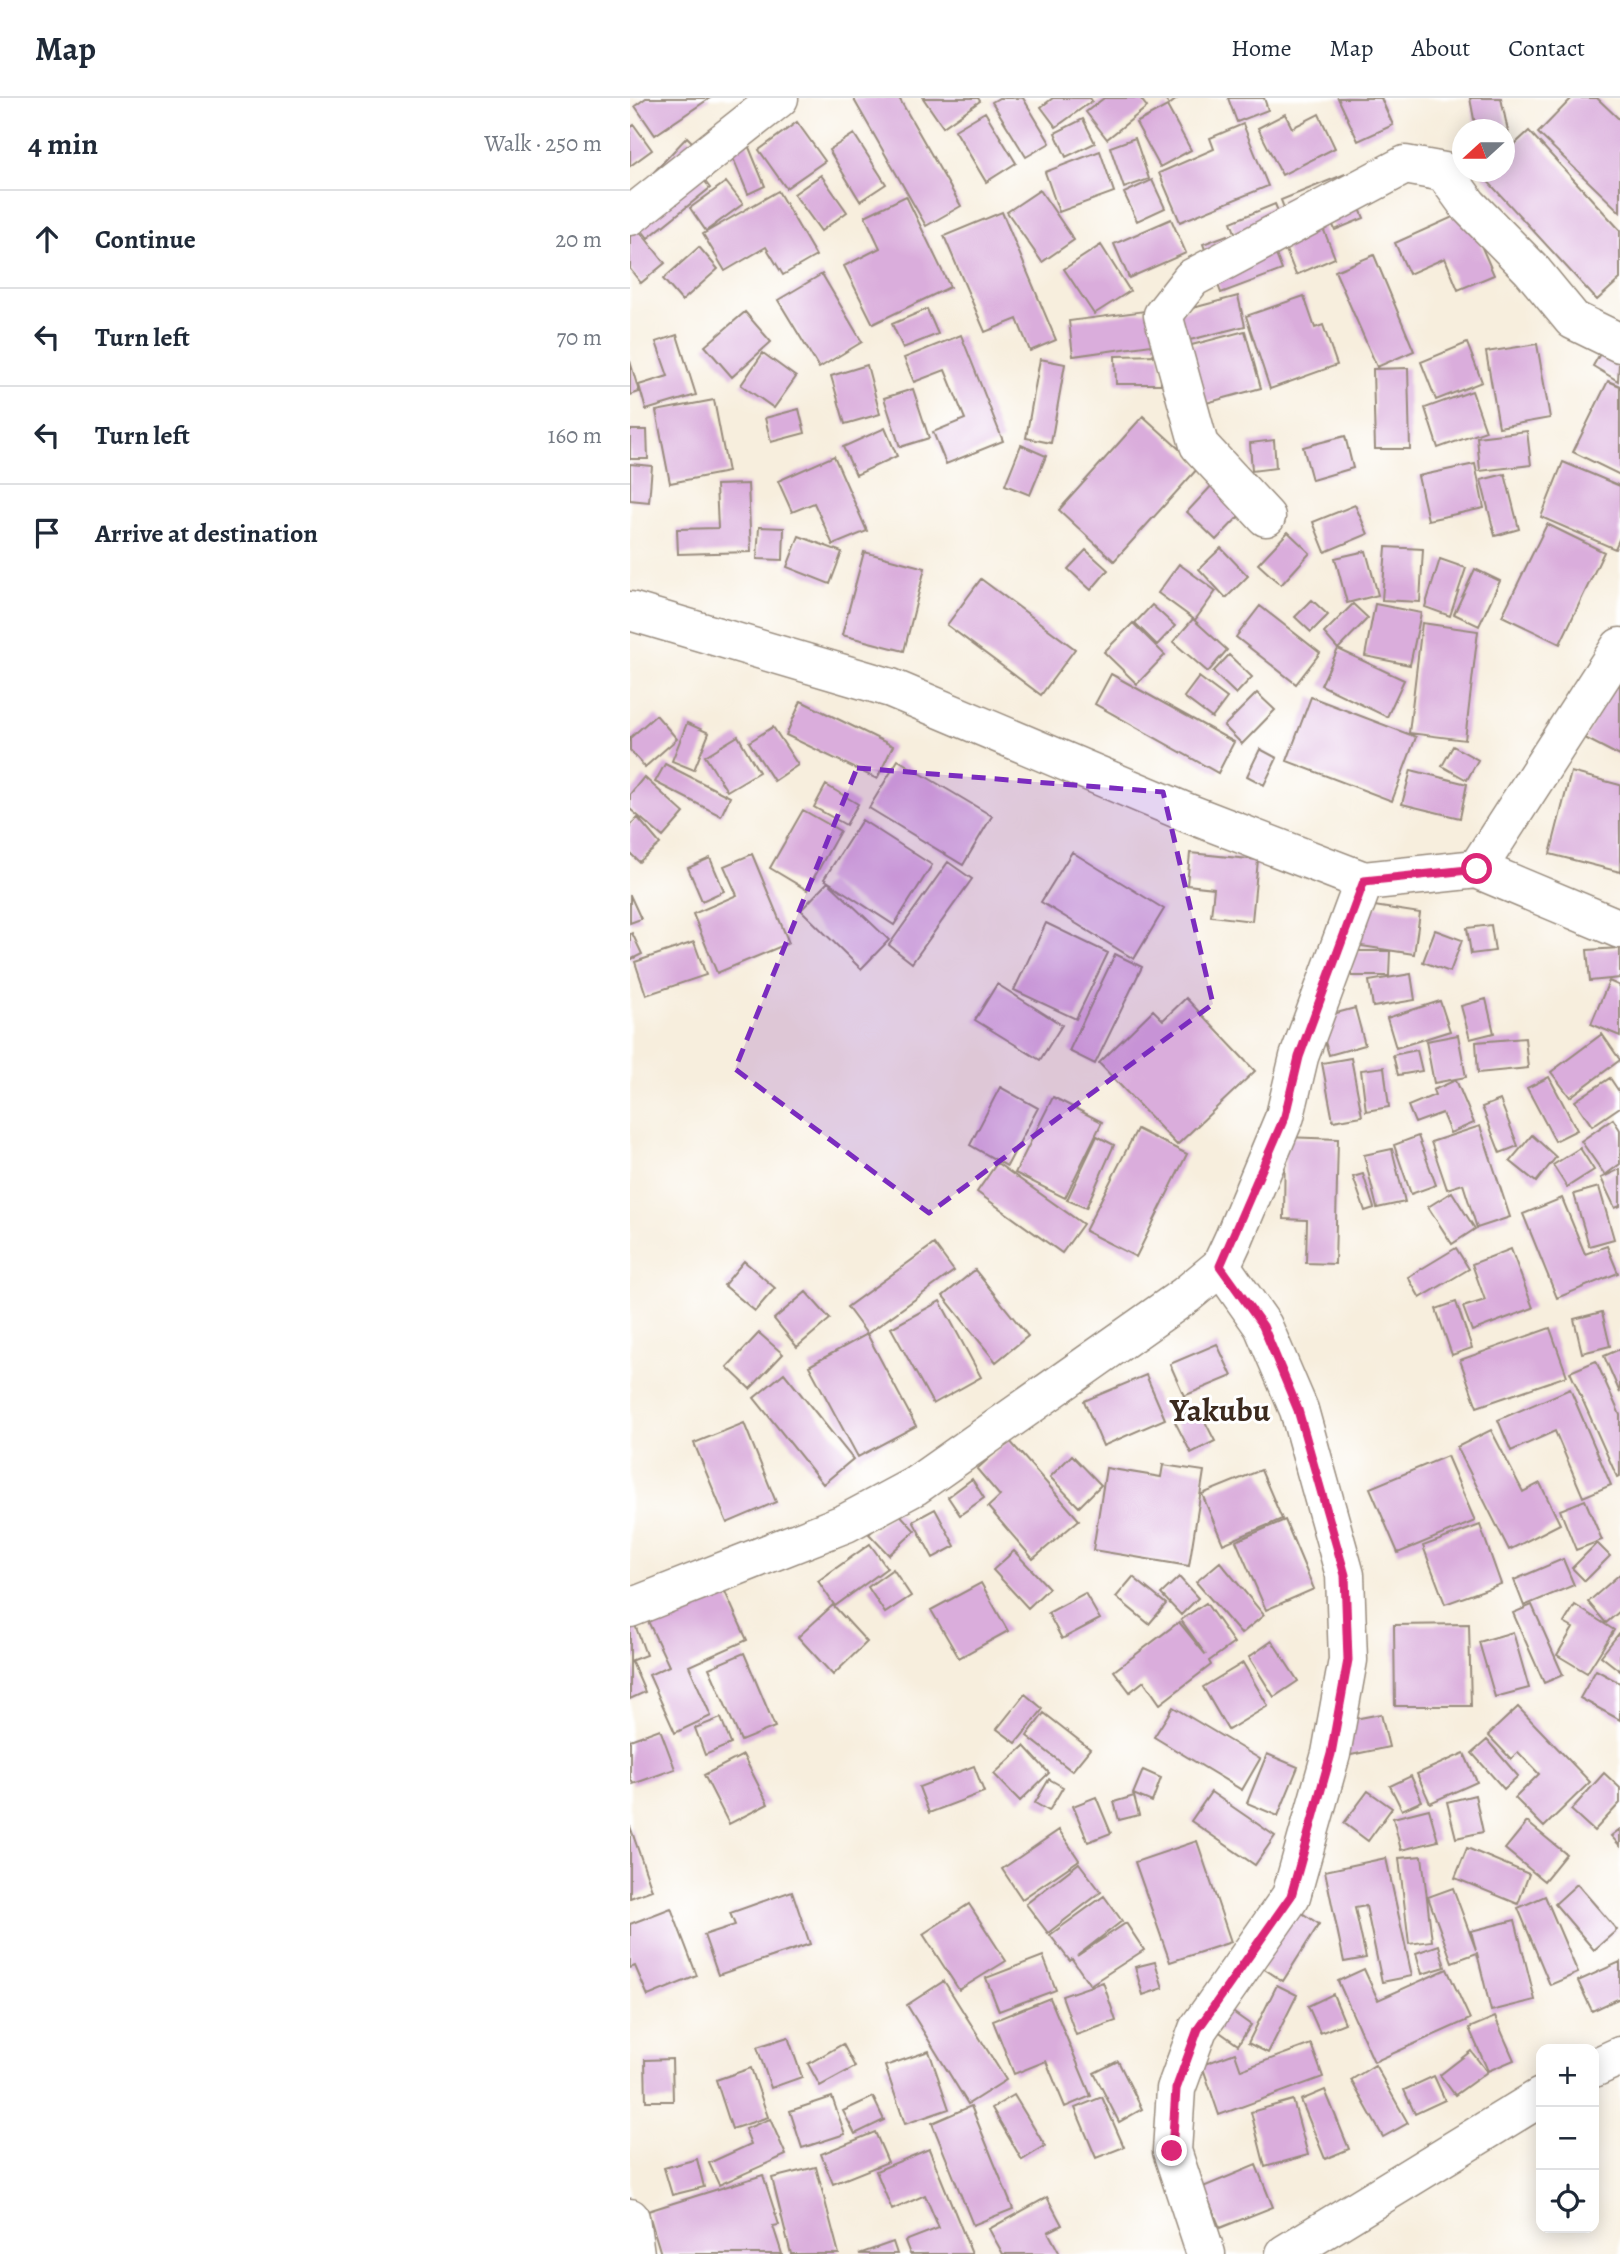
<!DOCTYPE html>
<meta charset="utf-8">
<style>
:root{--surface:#fff;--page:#f2f2f3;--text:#1f2937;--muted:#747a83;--line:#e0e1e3}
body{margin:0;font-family:Alegreya,serif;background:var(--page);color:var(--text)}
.controls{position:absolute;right:21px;bottom:21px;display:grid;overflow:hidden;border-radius:14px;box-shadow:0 4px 18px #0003}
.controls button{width:63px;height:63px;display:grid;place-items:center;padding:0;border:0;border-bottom:2px solid var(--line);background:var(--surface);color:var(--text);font:35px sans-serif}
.compass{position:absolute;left:822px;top:21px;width:63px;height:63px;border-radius:50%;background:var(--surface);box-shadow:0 4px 18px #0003;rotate:249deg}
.stop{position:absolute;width:21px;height:21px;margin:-16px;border:5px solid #db2777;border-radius:50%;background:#fff}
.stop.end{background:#db2777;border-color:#fff;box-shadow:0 2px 7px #0008}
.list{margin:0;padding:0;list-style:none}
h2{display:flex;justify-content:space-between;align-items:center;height:91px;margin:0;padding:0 28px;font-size:30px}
h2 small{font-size:23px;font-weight:400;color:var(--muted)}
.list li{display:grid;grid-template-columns:46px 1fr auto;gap:21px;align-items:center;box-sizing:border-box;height:98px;padding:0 28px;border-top:2px solid var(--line)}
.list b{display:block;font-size:26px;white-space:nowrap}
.list em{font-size:23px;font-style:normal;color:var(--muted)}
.icon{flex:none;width:38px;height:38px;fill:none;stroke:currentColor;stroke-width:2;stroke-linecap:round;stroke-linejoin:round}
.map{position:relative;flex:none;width:990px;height:2156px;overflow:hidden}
header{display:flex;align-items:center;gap:42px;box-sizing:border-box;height:98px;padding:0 35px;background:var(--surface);border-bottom:2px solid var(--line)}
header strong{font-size:33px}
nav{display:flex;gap:38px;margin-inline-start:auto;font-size:24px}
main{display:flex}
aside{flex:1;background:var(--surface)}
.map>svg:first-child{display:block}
.building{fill:#daaddc}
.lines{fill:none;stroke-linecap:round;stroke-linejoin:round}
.minor-casing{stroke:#998c7e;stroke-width:41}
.tertiary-casing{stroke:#998c7e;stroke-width:41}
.minor{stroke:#fff;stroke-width:38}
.tertiary{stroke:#fff;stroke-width:38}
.route{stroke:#db2777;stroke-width:9}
.marked{fill:#7b2cbf;fill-opacity:0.2;stroke:#7b2cbf;stroke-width:5;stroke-dasharray:14 9;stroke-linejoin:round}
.labels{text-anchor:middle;stroke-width:6;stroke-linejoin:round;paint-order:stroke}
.district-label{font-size:32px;font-weight:bold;fill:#3b2a1e;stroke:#fff}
</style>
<header>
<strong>Map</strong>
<nav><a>Home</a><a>Map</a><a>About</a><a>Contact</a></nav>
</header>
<main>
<aside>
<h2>4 min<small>Walk · 250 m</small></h2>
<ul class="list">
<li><svg class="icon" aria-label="ahead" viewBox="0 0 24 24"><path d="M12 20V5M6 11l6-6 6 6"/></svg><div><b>Continue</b></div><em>20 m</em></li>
<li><svg class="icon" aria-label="left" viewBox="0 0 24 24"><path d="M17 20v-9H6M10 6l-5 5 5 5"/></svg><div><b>Turn left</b></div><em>70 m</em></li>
<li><svg class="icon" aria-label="left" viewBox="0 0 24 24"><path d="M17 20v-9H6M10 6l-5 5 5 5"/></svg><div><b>Turn left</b></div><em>160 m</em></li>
<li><svg class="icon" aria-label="arrive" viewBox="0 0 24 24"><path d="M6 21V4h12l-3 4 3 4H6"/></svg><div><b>Arrive at destination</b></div></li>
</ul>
</aside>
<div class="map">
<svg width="990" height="2156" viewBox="0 0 990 2156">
<rect width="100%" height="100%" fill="#fff"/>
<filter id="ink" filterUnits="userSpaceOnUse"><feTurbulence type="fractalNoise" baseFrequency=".0143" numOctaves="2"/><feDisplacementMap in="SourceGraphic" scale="14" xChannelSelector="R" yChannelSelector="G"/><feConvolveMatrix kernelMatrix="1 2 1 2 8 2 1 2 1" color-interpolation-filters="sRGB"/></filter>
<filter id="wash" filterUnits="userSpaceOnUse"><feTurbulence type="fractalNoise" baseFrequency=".00686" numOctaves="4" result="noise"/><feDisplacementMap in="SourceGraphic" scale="28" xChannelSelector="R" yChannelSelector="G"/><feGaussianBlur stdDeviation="1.57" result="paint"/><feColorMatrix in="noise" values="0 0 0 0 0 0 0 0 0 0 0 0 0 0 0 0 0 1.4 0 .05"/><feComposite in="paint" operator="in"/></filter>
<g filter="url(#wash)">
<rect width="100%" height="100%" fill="#f7eedd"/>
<g id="blocks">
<path class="building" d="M16 0H80L25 37 5 8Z
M223 0H269L331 108 296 128Z
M293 0H348L350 3 313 29Z
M369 0H393L420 45 396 59 362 4Z
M423 0H460L462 3 426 29 411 9Z
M474 0H510L517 9 477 41 456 14Z
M534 0H548L539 7Z
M598 0H634L638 12 607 24Z
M708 0H751L763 27 728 43Z
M840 0H871L879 38H874V32H846Z
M942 0H967L990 22V114L908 35Z
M537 8 561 52 530 69 506 25Z
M355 14 386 65 356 84 325 32Z
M655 16 662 30 689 16 705 50 652 77 628 30Z
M453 21 465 45 436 59 425 35Z
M167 24 195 63 156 90 129 52Z
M613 26 638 88 550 124 529 75 584 51 580 40Z
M4 27 22 52 0 68V30Z
M899 33 990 132V181L967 202 852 77 856 74H874V56Z
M224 36 256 86 230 103 199 52Z
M57 39 73 55 41 90 24 74Z
M505 40 519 81 494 90 480 49Z
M116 42 135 88 118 96 98 48Z
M470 53 484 94 429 114 415 74Z
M67 73 80 90 18 140 0 117Z
M715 76 734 120 705 132 698 115 662 131 651 102Z
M191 77 217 114 191 133 164 96Z
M522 82 535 110 507 123 494 95Z
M96 84 113 106 76 133 60 110Z
M410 92 444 142 412 164 377 114Z
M148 93 186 158 153 177 136 149 95 173 73 136Z
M276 98 320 189 243 226 214 168 250 150 235 118Z
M645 106 656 132 611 150 601 124Z
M836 113 864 177 828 192 815 160 779 176 765 145Z
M372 114 426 242 400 253 387 221 355 234 314 138Z
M689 120 705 160 666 177 650 137Z
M541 121 556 155 499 180 484 146Z
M4 126 35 165 11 185 0 171V130Z
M597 137 605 158 641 144 652 172 591 195 573 146Z
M471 147 500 193 464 216 434 171Z
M69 149 88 171 52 203 33 181Z
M744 157 784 253 747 269 705 173Z
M192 176 232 244 189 270 148 202Z
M608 198 615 228 552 244 544 215Z
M674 198 685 230 693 227 707 267 640 291 616 218Z
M297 211 308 236 273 250 262 226Z
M530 211 536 245 443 258 439 223Z
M115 214 141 244 102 279 75 248Z
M615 233 631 290 569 307 554 249Z
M47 237 66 297 16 312 9 287 38 278 26 244Z
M331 237 373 343 316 366 303 334 335 321 315 272 284 284 274 260Z
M979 240 990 247 988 283 963 268Z
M837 245 852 284 806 302 791 264Z
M907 246 920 320 869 329 856 254Z
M133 255 166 279 144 310 111 287Z
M530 257 531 286H486L485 258Z
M410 261 435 266 421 345 396 340Z
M0 263 9 294 0 297Z
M237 267 250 316 215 326 201 278Z
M778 270 780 351H745L743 271Z
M978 283 990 288V377L943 354Z
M283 291 299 340 270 349 254 300Z
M842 293 856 333 808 350 795 310Z
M84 302 98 374 40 385 26 313Z
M169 311 175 335 141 344 135 320Z
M513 318 569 369 484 463 429 412Z
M255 330 267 358 226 377 213 349Z
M0 332H17L18 361H0Z
M897 333 901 367 850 373 847 339Z
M715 338 723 370 682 382 673 349Z
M644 342 646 370 622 373 620 345Z
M391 347 416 358 400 397 375 387Z
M204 358 237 433 203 447 184 405 162 414 148 383Z
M933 364 990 388V439L985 451 911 419Z
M0 366 22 368 19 404 0 402Z
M845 366 854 410 798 422 788 378Z
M875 376 889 431 865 438 851 382Z
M586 383 616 411 586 442 557 414Z
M118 386 121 454 48 456 47 431 88 430 86 387Z
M725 407 738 436 695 454 683 424Z
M917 426 974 454 930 546 872 518Z
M129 429 154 430 153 462 127 461Z
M658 434 680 455 651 487 628 466Z
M169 438 212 454 200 486 157 469Z
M756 449 793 451 790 504 752 502Z
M591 450 618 478 596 500 569 471Z
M456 452 478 472 461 492 438 471Z
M736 453 748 497 717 505 705 460Z
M234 454 295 470 274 553 212 537Z
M810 461 836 470 820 518 795 509Z
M549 466 586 493 565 522 528 495Z
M845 471 870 483 849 528 824 516Z
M351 481 445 551 411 597 317 527Z
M682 502 698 517 681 534 665 519Z
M723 506 738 520 708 551 694 535Z
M745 506 791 515 780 567 735 558Z
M522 507 545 528 527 547 505 525Z
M630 508 690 555 666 586 606 539Z
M563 521 597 552 578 574 543 544Z
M503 525 535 557 507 586 474 554Z
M792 525 848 533 835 642 779 635Z
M708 551 774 582 757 619 691 587Z
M599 557 622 579 606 596 583 574Z
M990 571V658L955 640Z
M481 576 604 644 588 675 465 606Z
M569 579 597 600 582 620 554 599Z
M627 595 645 612 612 646 594 628Z
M681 599 786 639 762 703 657 663Z
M171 603 263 648 247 681 156 637Z
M26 617 47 641 15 669 0 652V640Z
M57 625 79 635 64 672 42 663Z
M143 629 168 667 144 683 119 644Z
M108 638 129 674 97 693 75 658Z
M823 648 848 662 837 682 812 668Z
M630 651 647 660 634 687 617 678Z
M268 662 362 718 333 767 239 710Z
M35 666 100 699 91 718 25 684Z
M781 672 837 686 830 720 772 706Z
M941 674 990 687V774L920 756Z
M14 679 54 715 33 739 0 711V696Z
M196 687 228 706 216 727 184 709Z
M173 712 210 733 177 792 140 770Z
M8 720 30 746 9 764 0 755V727Z
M232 722 302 767 264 827 194 781Z
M442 754 534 811 504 861 411 804Z
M560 755 628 762 622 823 581 818 584 790 557 787Z
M122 756 159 845 87 875 63 816 107 797 94 768Z
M80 760 94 793 72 803 58 770Z
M318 764 342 781 282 865 259 847Z
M198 784 259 842 231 871 171 812Z
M0 797 11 821 0 825Z
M731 806 790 815 784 856 725 847Z
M416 825 478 855 446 921 384 892Z
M861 827 865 853 841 856 837 830Z
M805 832 832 842 820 874 793 864Z
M2 835 12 856 0 862V836Z
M64 844 76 877 16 897 5 864Z
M990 850V880L960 883 957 852Z
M721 853H760L759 878H722Z
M485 856 512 869 465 966 439 953Z
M781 876 785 902 743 909 739 883Z
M979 883 990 888V938L961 926Z
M367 886 432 927 410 962 345 922Z
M556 900 625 973 547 1047 469 965 523 912 533 922Z
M856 901 864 935 840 941 831 908Z
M810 903 820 933 766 950 757 920Z
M725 910 735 947 699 957 688 920Z
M972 936 990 962 940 999 921 974Z
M828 937 836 979 804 985 796 943Z
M895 940 898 970 848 975 846 944Z
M787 952 792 973 768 977 763 957Z
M721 960 732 1018 703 1023 692 965Z
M754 969 759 1009 736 1013 731 972Z
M919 979 947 1032 925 1043 897 990Z
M980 980 990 995V1009L962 1028 945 1003Z
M826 982 844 1025 820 1035 812 1015 785 1025 778 1008 805 997 803 992Z
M370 989 408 1010 377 1068 340 1047Z
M423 999 472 1024 435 1100 385 1075Z
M870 1002 888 1048 870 1055 852 1009Z
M983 1021 990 1032V1066L975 1077 951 1043Z
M850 1028 880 1119 847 1130 833 1086 817 1091 801 1044Z
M507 1031 557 1056 506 1159 455 1133Z
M902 1037 926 1059 906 1084 880 1063Z
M467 1038 484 1047 456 1110 437 1102Z
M788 1038 806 1087 781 1096 764 1047Z
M655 1039 708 1041 705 1166 676 1165 677 1122 654 1121Z
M950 1050 964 1072 937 1089 923 1067Z
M762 1051 775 1104 747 1110 734 1057Z
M367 1065 453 1126 432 1155 347 1094Z
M990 1071V1108L985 1110 971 1080Z
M733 1076 744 1110 735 1113 723 1079Z
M969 1089 984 1141 959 1148 944 1096Z
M822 1094 845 1131 822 1146 798 1109Z
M932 1100 955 1156 977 1148 988 1175 927 1200 893 1116Z
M304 1146 324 1173 237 1236 217 1209Z
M826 1150 839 1171 790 1200 778 1179Z
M881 1151 903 1210 842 1233 833 1209 855 1202 842 1166Z
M114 1163 145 1190 125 1213 94 1187Z
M345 1172 398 1238 366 1264 313 1198Z
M176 1194 200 1221 167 1249 144 1221Z
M310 1203 351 1279 303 1306 261 1230Z
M826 1204 842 1250 822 1257 806 1211Z
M972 1214 980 1248 952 1255 944 1221Z
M920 1230 937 1278 847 1309 830 1262Z
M129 1235 153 1256 120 1291 97 1269Z
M237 1236 286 1328 228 1359 179 1268Z
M587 1246 602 1278 554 1298 540 1266Z
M990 1251V1295L974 1258Z
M966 1263 990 1317V1378L987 1379 940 1274Z
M154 1275 223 1361 193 1386 124 1300Z
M516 1277 535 1321 473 1348 454 1303Z
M940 1291 981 1387 953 1399 925 1333 881 1353 868 1322Z
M568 1310 585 1343 561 1355 544 1322Z
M114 1325 146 1404 97 1425 64 1345Z
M861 1332 893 1394 910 1385 930 1426 879 1452 827 1349Z
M379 1342 449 1422 403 1461 358 1409 370 1398 347 1371Z
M442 1357 471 1387 449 1409 420 1379Z
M817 1358 845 1423 768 1455 740 1390Z
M533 1367 574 1373 559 1468 463 1452 476 1370 531 1379Z
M631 1372 652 1421 593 1446 572 1396Z
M342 1381 354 1400 330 1417 318 1399Z
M955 1402 972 1442 946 1452 930 1412Z
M305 1411 325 1448 303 1460 283 1423Z
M266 1412 285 1433 259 1457 239 1436Z
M655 1422 684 1491 636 1512 606 1443Z
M850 1427 871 1486 815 1506 793 1448Z
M967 1445 980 1458 955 1483 942 1470Z
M240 1446 257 1470 205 1508 188 1483Z
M384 1453 419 1490 398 1510 363 1472Z
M933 1461 944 1487 894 1508 884 1482Z
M590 1464 634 1517 611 1536 566 1484Z
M263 1471 281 1498 255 1515 238 1489Z
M990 1476V1513L976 1525 958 1504Z
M503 1479 536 1506 519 1526 486 1499Z
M549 1479 568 1500 551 1517 531 1496Z
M351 1485 378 1533 329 1560 301 1512Z
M92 1487 117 1542 59 1568 81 1618 45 1635 19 1577 39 1568 17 1521Z
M455 1495 470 1521 432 1541 418 1515Z
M576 1505 604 1545 579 1563 581 1567 530 1606 514 1583 500 1594 484 1573 549 1524 576 1557 551 1522Z
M203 1507 237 1544 203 1577 168 1539Z
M902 1507 933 1577 914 1585 883 1515Z
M945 1507 984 1532 957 1575 927 1557 943 1530 934 1525Z
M4 1524 16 1557 0 1563V1525Z
M839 1526 841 1608H765L764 1527Z
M883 1534 899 1590 865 1599 849 1544Z
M990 1534V1573L971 1558Z
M642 1543 668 1583 644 1599 619 1559Z
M114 1555 145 1629 111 1643 79 1570Z
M2 1564 15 1594 0 1601V1565Z
M613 1565 638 1608 598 1632 573 1589Z
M966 1572 990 1585V1622L950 1600Z
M395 1596 413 1611 386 1645 367 1631Z
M543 1609 630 1661 612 1692 524 1639Z
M888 1609 960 1684 914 1729 885 1700 909 1676 888 1654 881 1661 858 1637Z
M414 1615 460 1651 442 1673 397 1638Z
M751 1616 759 1649 716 1658 709 1624Z
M91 1620 101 1646 75 1657 65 1630Z
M30 1631 45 1671 3 1686 0 1679V1642Z
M857 1642 888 1678 874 1691 842 1655Z
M394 1648 419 1675 390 1703 364 1676Z
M834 1655 847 1684 800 1705 787 1676Z
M637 1656 668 1669 648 1718 617 1705Z
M113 1657 138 1706 99 1726 74 1677Z
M344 1668 354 1694 299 1715 289 1689Z
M513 1672 531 1680 522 1704 503 1696Z
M974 1675 990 1690V1705L964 1733 941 1712Z
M781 1678 792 1703 772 1712 760 1688Z
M419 1681 433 1689 419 1713 405 1705Z
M738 1693 762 1710 738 1743 714 1725Z
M581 1694 645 1738 625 1767 561 1723Z
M845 1697 853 1734 826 1740 817 1704Z
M504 1698 509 1717 489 1722 484 1704Z
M466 1699 481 1735 458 1744 443 1708Z
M799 1711 808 1743 771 1752 763 1720Z
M897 1724 936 1756 914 1783 875 1751Z
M0 1728 22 1792 0 1800Z
M990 1731V1748L981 1738Z
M429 1732 449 1762 392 1801 372 1771Z
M567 1743 601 1844 540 1864 505 1764Z
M837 1750 899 1776 888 1806 825 1780Z
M792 1758 802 1843 779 1846 769 1760Z
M756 1760 782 1878 752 1884 736 1808 725 1810 736 1860 714 1864 695 1773Z
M449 1765 471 1794 418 1835 396 1806Z
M947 1786 987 1832 964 1852 925 1806Z
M823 1790 846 1852 841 1833 885 1822 905 1902 861 1913 847 1855 822 1864 798 1799Z
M162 1793 180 1846 88 1877 74 1837 105 1827 100 1815Z
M474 1798 492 1823 447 1858 496 1825 514 1852 460 1887 442 1861 440 1863 420 1837Z
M915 1798 948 1875 920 1887 888 1810Z
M339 1806 376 1863 329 1892 293 1836Z
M661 1808 689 1826 653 1883 625 1865Z
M41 1810 67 1878 18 1898 5 1868 0 1870V1826Z
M809 1847 815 1869 792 1876 786 1855Z
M413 1858 426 1892 369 1913 356 1880Z
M525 1864 533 1890 513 1897 505 1869Z
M990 1864V1900L962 1913 948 1883Z
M734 1871 748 1902 817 1871 840 1921 744 1964 708 1883Z
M314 1883 376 1982 338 2006 277 1907Z
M473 1884 486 1923 446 1937 432 1898Z
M647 1887 667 1897 638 1955 618 1945Z
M703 1896 715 1925 690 1935 678 1908Z
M420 1900 461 1998 435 2009 416 1963 384 1976 363 1923Z
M597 1910 621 1927 608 1947 584 1930Z
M865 1919 884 1962 858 1973 839 1930Z
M158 1939 172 1979 141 1990 127 1949Z
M213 1946 225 1969 190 1988 178 1966Z
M681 1946 693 1979 589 2017 572 1967 605 1955 611 1972Z
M299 1953 319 2011 275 2026 255 1968Z
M841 1953 857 1974 825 1997 810 1977Z
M42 1961 43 2003H16L15 1962Z
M488 1963 512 2011 489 2024 464 1975Z
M745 1967 778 2025 753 2039 721 1982Z
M121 1970 138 2019 102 2031 86 1982Z
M804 1978 815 2002 785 2016 774 1992Z
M695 1992 719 2051 695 2061 671 2002Z
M384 1997 415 2048 392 2062 362 2010Z
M202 1999 215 2036 172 2050 160 2013Z
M243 1999 254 2022 225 2036 213 2013Z
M472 1999 494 2049 466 2060 445 2010Z
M663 2002 678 2057 635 2069 621 2014Z
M341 2008 383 2111 343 2127 302 2025Z
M140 2021 156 2057 89 2087 79 2065 121 2046 115 2031Z
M245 2034 258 2064 203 2086 191 2056Z
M299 2051 342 2156H280L275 2143 309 2130 295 2097 262 2112 246 2073Z
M67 2061 74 2089 42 2097 34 2070Z
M626 2067 643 2109 590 2130 573 2089Z
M186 2069 209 2156H161L142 2080Z
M133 2077 149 2127 143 2128 152 2156H31L18 2113Z
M417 2099 432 2127 418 2134 430 2156H373L359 2131Z
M263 2144 267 2156H229Z"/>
</g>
</g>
<g filter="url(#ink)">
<use href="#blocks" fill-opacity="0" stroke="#998c7e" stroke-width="2"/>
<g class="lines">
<defs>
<path id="minor" d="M0 118 149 0
M636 419 569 347 533 217 562 180 775 67 814 74 838 107 901 171 943 222 990 245
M847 771 990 549
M0 1510 216 1425 285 1388 556 1197 591 1168 604 1140 655 1018 669 959 734 783
M964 1970 990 1958
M0 2120 5 2156
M576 2156 542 2053 546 1991 568 1931 661 1798 701 1656 718 1562 715 1477 669 1312 633 1228 591 1168
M655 2156 911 1999"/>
<path id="tertiary" d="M0 513 261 590 560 716 734 783 847 771 990 831"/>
</defs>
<use href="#minor" class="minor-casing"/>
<use href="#tertiary" class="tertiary-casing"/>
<use href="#minor" class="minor"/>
<use href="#tertiary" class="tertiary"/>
</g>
</g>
<g class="lines" filter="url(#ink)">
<path class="route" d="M542 2053 546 1991 568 1931 661 1798 701 1656 718 1562 715 1477 668 1312 633 1228 590 1168 655 1018 669 959 734 783 847 771"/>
</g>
<path class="marked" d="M227 670 533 694 583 906 299 1115 105 971Z"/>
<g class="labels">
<g class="district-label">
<text x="590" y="1323">Yakubu</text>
</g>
</g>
</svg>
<div class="controls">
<button>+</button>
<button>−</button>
<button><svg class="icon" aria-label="locate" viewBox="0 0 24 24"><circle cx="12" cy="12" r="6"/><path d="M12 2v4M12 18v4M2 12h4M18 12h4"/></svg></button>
</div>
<svg class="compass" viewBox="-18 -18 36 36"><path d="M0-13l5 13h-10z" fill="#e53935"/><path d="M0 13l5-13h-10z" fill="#747a83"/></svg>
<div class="stop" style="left:847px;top:771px"></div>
<div class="stop end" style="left:542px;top:2053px"></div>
</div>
</main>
